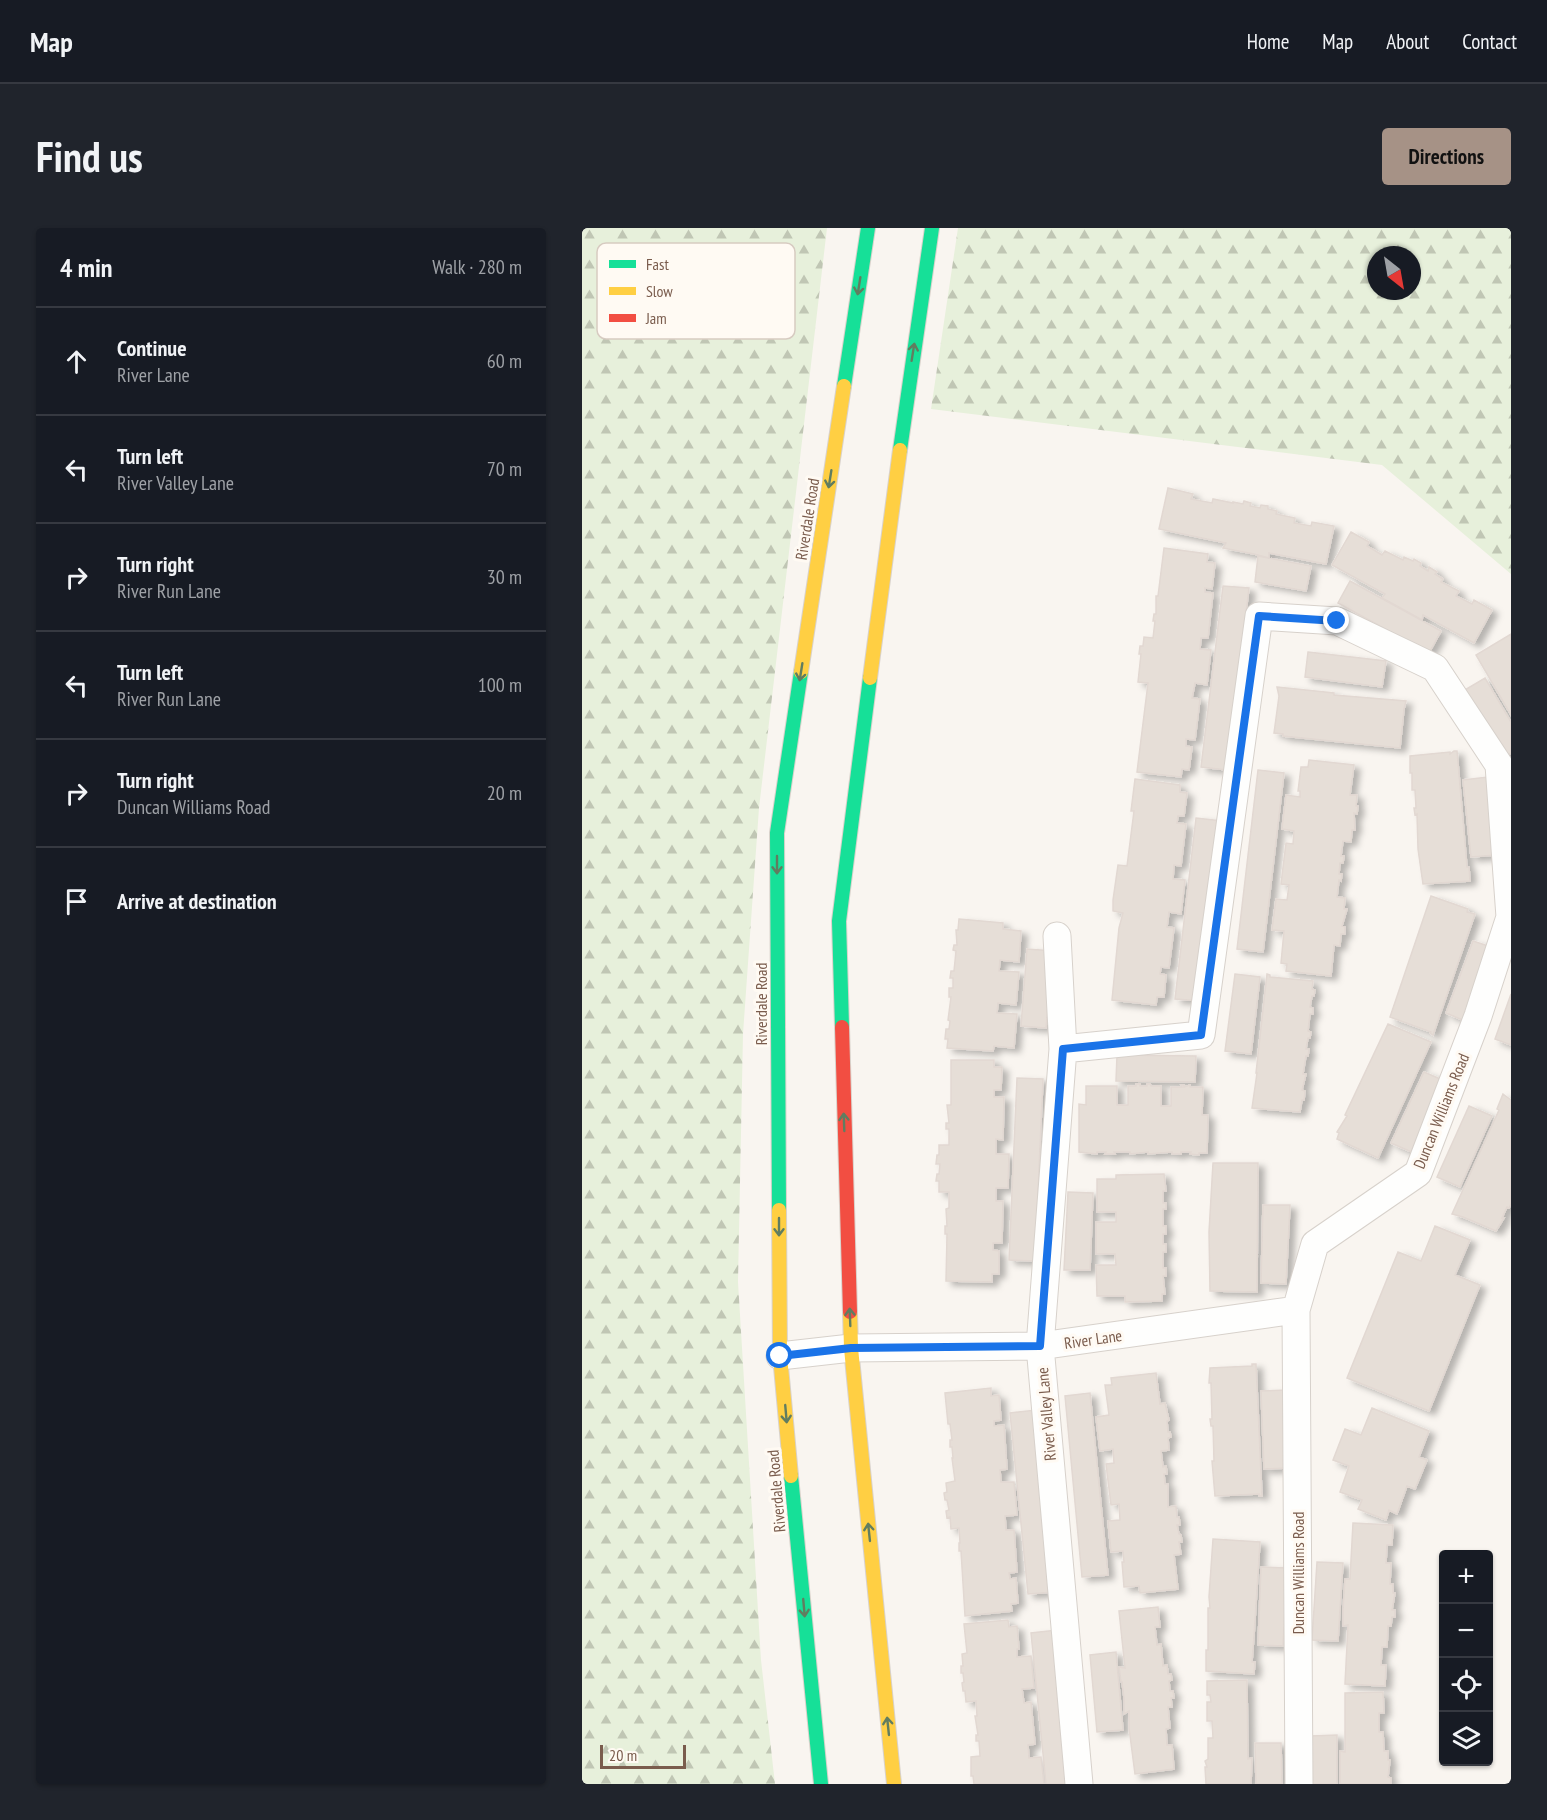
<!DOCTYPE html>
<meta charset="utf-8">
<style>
:root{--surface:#171b24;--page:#20242c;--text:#f1f3f6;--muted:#9ea1a6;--line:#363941;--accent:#a69286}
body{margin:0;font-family:"PT Sans Narrow",sans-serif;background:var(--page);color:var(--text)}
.controls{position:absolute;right:18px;bottom:18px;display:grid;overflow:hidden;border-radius:6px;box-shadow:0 2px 4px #0004}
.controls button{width:54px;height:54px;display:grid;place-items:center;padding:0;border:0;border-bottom:2px solid var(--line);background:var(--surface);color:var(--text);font:30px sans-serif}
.compass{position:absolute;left:785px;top:18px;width:54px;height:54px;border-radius:50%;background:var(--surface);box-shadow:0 2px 4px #0004;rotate:149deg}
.scale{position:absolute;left:18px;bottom:15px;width:86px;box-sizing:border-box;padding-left:6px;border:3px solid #7a5c4d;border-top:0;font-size:16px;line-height:21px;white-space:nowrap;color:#7a5c4d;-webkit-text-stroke:4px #fffaf3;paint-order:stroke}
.stop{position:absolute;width:18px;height:18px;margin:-14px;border:4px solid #1a73e8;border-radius:50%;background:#fff}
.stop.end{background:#1a73e8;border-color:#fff;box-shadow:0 2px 6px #0008}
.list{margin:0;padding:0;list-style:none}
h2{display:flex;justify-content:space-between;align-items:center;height:78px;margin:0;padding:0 24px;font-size:26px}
h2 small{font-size:20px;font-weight:400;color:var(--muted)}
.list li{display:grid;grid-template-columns:39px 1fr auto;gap:18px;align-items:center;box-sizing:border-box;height:108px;padding:0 24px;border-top:2px solid var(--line)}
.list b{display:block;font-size:22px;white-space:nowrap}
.list p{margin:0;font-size:20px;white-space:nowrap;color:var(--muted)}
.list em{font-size:20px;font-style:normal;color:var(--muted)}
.icon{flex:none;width:33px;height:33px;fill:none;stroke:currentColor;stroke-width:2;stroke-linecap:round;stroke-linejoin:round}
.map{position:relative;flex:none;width:929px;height:1556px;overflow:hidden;border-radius:6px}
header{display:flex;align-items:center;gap:36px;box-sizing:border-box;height:84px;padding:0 30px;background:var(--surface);border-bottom:2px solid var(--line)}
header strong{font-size:28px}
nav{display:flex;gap:33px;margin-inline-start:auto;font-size:21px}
.intro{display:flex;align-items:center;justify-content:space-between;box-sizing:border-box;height:144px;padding:0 36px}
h1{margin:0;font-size:42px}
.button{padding:15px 27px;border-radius:6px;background:var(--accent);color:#111;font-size:21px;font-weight:700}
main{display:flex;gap:36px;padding:0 36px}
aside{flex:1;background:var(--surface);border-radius:6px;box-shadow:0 2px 4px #0004}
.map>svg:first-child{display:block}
.forest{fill:url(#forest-firs);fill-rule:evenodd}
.building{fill:#e6ded7;stroke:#e2d8d2;stroke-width:1.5;filter:url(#shadow)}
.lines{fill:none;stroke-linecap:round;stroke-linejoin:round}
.street-casing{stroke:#d7d1cb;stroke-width:29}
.fast-casing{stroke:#d9d2cb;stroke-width:16}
.slow-casing{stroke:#d9d2cb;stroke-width:16}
.jam-casing{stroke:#d9d2cb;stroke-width:16}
.street{stroke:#fefefd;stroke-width:27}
.fast{stroke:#16e098;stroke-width:14}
.slow{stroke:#ffcf43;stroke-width:14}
.jam{stroke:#f24e42;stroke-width:14}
.oneway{stroke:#617d60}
.route{stroke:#1a73e8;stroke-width:8}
.labels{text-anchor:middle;stroke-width:6;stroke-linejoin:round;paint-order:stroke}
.street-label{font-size:16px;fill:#7a5c4d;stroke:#fffaf3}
.key{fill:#fffaf3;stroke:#d7cbc1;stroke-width:1.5}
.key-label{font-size:16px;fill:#7a5c4d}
</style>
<header>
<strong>Map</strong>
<nav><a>Home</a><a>Map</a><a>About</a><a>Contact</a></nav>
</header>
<div class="intro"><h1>Find us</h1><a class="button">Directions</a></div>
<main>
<aside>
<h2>4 min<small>Walk · 280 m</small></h2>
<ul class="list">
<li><svg class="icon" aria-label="ahead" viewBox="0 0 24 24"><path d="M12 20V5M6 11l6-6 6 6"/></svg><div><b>Continue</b><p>River Lane</p></div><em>60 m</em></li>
<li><svg class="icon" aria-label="left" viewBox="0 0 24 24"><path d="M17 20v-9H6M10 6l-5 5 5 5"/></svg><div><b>Turn left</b><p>River Valley Lane</p></div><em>70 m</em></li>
<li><svg class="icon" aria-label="right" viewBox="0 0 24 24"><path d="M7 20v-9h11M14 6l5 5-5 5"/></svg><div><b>Turn right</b><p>River Run Lane</p></div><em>30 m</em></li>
<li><svg class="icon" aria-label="left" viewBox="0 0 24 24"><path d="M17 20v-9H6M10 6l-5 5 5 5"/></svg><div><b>Turn left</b><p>River Run Lane</p></div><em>100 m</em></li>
<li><svg class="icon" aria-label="right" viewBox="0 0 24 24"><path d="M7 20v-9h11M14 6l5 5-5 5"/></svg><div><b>Turn right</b><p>Duncan Williams Road</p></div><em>20 m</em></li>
<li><svg class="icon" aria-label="arrive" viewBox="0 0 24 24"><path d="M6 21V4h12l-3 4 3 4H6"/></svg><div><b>Arrive at destination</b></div></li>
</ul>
</aside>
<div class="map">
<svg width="929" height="1556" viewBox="0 0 929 1556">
<defs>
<pattern id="forest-firs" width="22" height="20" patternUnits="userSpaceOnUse" patternTransform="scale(1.5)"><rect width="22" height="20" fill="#e7f0db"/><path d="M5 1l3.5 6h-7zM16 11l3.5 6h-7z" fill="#c0c6b4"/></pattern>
<filter id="shadow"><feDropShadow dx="6" dy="4" stdDeviation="3" flood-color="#0004"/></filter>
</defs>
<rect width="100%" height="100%" fill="#f9f5f0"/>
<path class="forest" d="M0 0H245L177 580 161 806 156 1054 179 1432 193 1556H0Z
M376 0H929V346L800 237 349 181ZM794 27H830V63H794Z"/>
<path class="building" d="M586 260 611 266 609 271 630 275 631 271 651 275V274L661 276 662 273 669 275 668 278 678 280 679 277 686 278V281L695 283 694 286 713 290 712 295 729 298 730 294 752 298 744 336 687 325V330L672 326 641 320 644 315 577 301Z
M769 304 787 314 785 318 800 327 803 323 821 332 822 329 831 333 832 331 839 335 838 338 846 343 847 339 855 344 853 346 861 351 859 354 877 363 874 368 890 376 892 372 910 382 892 415 841 387 840 392 813 377 800 370 803 366 750 337Z
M582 320 626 326 625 334 633 335 630 361 623 360V364L631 365 626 410H619L618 421 629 422 625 457 613 455 610 470 618 471 613 512 604 511V518L610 519 607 542 600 541 599 549 555 544 566 455 556 454 559 426H557L558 418H561L562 409 571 410 573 393H571L572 386H574V368H576Z
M676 328 729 338 724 363 673 354Z
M768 353 859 403 847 425 756 375Z
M641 358 667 360 645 542 619 539Z
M929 406V487L894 427Z
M726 424 804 433 800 459 723 449Z
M903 450 929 494V525L921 530 881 463Z
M695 459 752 465V467L824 473 822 481 818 520 701 508V506L692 505 697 468Z
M872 523H875L885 639H887L888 653 841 656 836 621 835 586 833 587 832 580H834L833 562H830V545H828V528L868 524V526Z
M727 532 772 537 768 567H775L774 578H776L775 586 772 585 773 602H770L769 614 761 613 759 628H762L761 635H758L757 646H760L759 653 757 652 755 669 763 670 762 681H765L760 698 763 699V706H759L758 718 752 717 749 748 704 743 705 736 699 735 702 703 690 702 694 671 705 672 707 657 699 656 704 615 711 616 712 603 700 601 704 567 718 569V563H716L719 539H726Z
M676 542 702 545 681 724 655 721Z
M906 549 914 627 889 629 881 552Z
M553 551 598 557V564L605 565 602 588H596L595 595 604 596 599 638 592 637 591 651 603 652 599 686 587 684 585 699 592 700 587 740 579 739 578 746 584 747 582 769H575L574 777 530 772 537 700 541 685 531 683V672L536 637 545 638 552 583H549Z
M614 590 640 593 619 773 593 771Z
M849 668 886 681 885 684 893 686 851 807 848 805 849 804 808 789Z
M377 691 421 695V701L439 703 437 734 418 732 417 743 437 744 434 777 416 775 415 785 435 786 432 820 412 818 411 823 365 820 366 811H363L364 801H367L368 793 366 792 369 769H367V760H371V750H368L369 743H372L374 723 371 722 372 717H375L374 702H376Z
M891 713 915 721 888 795 864 785Z
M445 721 471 723 464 800 439 798Z
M653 746 678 749 669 826 643 823Z
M685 746 688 747V749L731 753 730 761 733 762 732 768H730L728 779 731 780V786H728L726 803 729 804 728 810H726L724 821H727L726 828H724L721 846H724L720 862 723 863 722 872H720L718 884 670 880 675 845H674Z
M929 766V817L913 811Z
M806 796 849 814 796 930 755 911 757 905 755 904 765 888 763 887Z
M535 827 614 828 613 854 534 853Z
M369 832H412V839H420L419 862H412V869H422L421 912 414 911V926H427L426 960H414V973H421L420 1015H411V1022L417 1023V1046H410V1054L364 1053 365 1006H363V998H365L364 981 367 980V964H357V953H354L355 946H357L358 936H354L355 927H357V917H367V901H364V895H367L365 877H369Z
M842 844 865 854 832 925 809 915Z
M435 850 461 851 453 1033 427 1032Z
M554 856H558V858H565V856H568L569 858H579V878H589V859H600L599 857H602V859L608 857V859H621L620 887H626L625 925H617V927L608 926 609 924H599V926H590V924L566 926V924L548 926V924H532L533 926H523L524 924H515V926L497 924V876L504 877V858H535V877H546V858H554Z
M921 866 929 872V976L927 980 925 979 920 990H922L914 1003 881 989 870 986 917 882 915 881Z
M887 878 910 888 878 959 855 949Z
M631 935H676L675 1064 628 1063 627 1004Z
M582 946 584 963H581V975H584V981H581V998H584V1006H581V1016H584V1024H581V1040H584V1048H581L583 1066H580V1073L543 1074V1068H515L514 1037H534L533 1026H514V994H534V984H515V951H534V947Z
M486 964 511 965 508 1042H482Z
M681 977H708L704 1056 679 1055Z
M853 998 888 1012 873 1047 898 1057 847 1183 765 1150 816 1024 839 1033Z
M670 1136H674L680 1268H677V1266L633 1268 630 1233H632L631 1198H629L628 1191H630L629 1155H627L628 1140 670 1138Z
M574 1145 578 1176 583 1175 587 1192 585 1193 586 1204H588L589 1209 586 1210 587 1222 579 1223 581 1239 584 1238 585 1246H582L583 1256H586V1279L594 1278 595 1289H597L598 1297H595L597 1306 599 1307 600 1314H597L599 1326 592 1327 596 1361 558 1365 557 1358 542 1359 540 1334H542L541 1323 529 1324 526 1293 538 1292 537 1276 529 1277 524 1236 532 1235 531 1221 518 1223 514 1189 527 1187 523 1157H530L529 1150Z
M409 1160V1168L417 1167 419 1192 412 1193V1198L422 1197 425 1241 418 1242 419 1254H432L435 1287 423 1288 424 1302H432L435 1344 427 1345 428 1351 434 1350 436 1375 429 1376 430 1383 383 1388 379 1323H377V1315H378L377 1300 369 1301 368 1289 365 1290 364 1283 367 1282 365 1272H363L362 1265 365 1264 364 1255 373 1253 370 1230H371L370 1219H368V1212H370L368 1196H366L363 1165Z
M705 1162 707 1240 682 1241 679 1163Z
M508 1165 526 1347 500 1349 483 1168Z
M790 1180 847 1203 837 1229 845 1232 833 1261 825 1258 815 1286 807 1282 804 1292 776 1281 780 1272 758 1264 767 1238 751 1232 763 1201 779 1207Z
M454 1182 472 1364 446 1366 428 1185Z
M771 1295 811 1297 810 1317H805L804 1335H809L808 1356H811V1365H813L810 1382H813V1389H810L809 1398H806L805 1419H800L799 1437H804L803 1458 763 1456 766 1397 761 1398V1382L763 1351H768Z
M631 1311 678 1314 672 1408 670 1434H673L672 1446 624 1443V1422H626V1380H628L627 1369Z
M735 1334 761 1335 756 1413 730 1412Z
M679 1339 705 1340 701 1418 676 1417Z
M576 1379 578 1399H573L575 1417 579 1416 581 1438 585 1437 586 1446H589L590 1452 587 1453 588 1463H591L592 1470H589L590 1479H586L588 1500 584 1501 585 1517H590L592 1541 553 1546 547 1500V1483L542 1486V1470L540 1454H539L537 1439 543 1440 537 1383Z
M426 1392 427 1399 435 1398 437 1421H435V1429L449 1428 452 1460 440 1461 442 1475 449 1474 453 1516 446 1517 447 1530 459 1529 462 1556H392L391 1548H389V1529L398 1528 397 1513H394V1507H396L393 1488H395L394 1473 384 1474 383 1463H381L380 1455 382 1454 381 1445H379V1438H381L380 1426 385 1425 382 1396Z
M475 1402 490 1556H464L449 1405Z
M534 1424 541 1502 515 1504 508 1427Z
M665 1452 666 1531 670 1530 669 1556H624L623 1539H625L623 1533 626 1531V1510H631L630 1493H625V1474H629L628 1467H625V1453Z
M801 1464 802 1485H797V1504H801L802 1523H806V1532H808L806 1549 809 1550V1556H758V1523L763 1524V1465Z
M755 1507V1556H730L729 1508Z
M673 1515H699L700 1556H674Z"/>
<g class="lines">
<defs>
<path id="street" d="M475 708 481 821 458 1118 497 1556
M481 821 619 807 677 388 755 393 853 440 917 537 928 689 896 788 836 945 733 1016 714 1082 717 1556
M198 1128 269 1120 458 1118 714 1082"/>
<path id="fast" d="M262 158 286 0
M318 222 350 0
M260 799 257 693 288 450
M197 982 195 605 219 444
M209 1248 239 1556"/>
<path id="slow" d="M219 444 262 158
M288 450 318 222
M197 982 198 1128 209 1248
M268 1084 269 1120 312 1556"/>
<path id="jam" d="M260 799 268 1084"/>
</defs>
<use href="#street" class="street-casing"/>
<use href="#fast" class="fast-casing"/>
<use href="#slow" class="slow-casing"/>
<use href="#jam" class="jam-casing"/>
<use href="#street" class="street"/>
<use href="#fast" class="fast"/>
<use href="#slow" class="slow"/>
<use href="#jam" class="jam"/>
</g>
<defs><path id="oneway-shaft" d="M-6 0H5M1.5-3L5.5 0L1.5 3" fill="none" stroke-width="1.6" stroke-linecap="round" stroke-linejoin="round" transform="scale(1.5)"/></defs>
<g class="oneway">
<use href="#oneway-shaft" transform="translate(277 58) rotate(99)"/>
<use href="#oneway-shaft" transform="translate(331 124) rotate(-81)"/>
<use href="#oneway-shaft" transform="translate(248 251) rotate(99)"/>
<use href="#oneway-shaft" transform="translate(219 444) rotate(99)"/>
<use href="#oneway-shaft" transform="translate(195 637) rotate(90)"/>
<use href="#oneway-shaft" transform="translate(262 894) rotate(-92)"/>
<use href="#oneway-shaft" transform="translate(197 999) rotate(90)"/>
<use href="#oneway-shaft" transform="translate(268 1089) rotate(-92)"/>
<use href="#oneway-shaft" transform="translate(204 1186) rotate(85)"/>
<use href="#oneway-shaft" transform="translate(287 1304) rotate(-96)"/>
<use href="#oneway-shaft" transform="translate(222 1380) rotate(85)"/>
<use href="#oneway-shaft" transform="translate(306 1498) rotate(-96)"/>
</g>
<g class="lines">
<path class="route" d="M198 1128 269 1120 458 1118 481 821 619 807 677 388 755 393"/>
</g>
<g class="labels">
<g class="street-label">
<text transform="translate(225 291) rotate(-81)" y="6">Riverdale Road</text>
<text transform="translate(179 776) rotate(-90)" y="6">Riverdale Road</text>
<text transform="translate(859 883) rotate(-68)" y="6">Duncan Williams Road</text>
<text transform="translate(511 1111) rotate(-8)" y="6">River Lane</text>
<text transform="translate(464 1186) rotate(-95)" y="6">River Valley Lane</text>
<text transform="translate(194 1263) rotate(-95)" y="6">Riverdale Road</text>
<text transform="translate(716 1345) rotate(-90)" y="6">Duncan Williams Road</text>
</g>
</g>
<rect x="15" y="15" width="198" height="96" rx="9" class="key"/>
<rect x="27" y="32" width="27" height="8" fill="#16e098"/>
<rect x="27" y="59" width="27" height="8" fill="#ffcf43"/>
<rect x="27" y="86" width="27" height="8" fill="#f24e42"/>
<g class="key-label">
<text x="64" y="42">Fast</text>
<text x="64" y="69">Slow</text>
<text x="64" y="96">Jam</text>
</g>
</svg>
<div class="controls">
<button>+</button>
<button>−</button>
<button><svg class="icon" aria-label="locate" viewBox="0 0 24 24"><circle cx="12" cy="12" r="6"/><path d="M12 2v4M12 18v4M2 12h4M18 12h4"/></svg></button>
<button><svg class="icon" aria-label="layers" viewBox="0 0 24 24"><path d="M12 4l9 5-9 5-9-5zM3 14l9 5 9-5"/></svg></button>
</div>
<svg class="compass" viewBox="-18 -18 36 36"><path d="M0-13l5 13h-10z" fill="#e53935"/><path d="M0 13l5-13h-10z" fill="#9ea1a6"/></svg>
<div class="scale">20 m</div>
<div class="stop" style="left:198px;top:1128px"></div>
<div class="stop end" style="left:755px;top:393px"></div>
</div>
</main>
